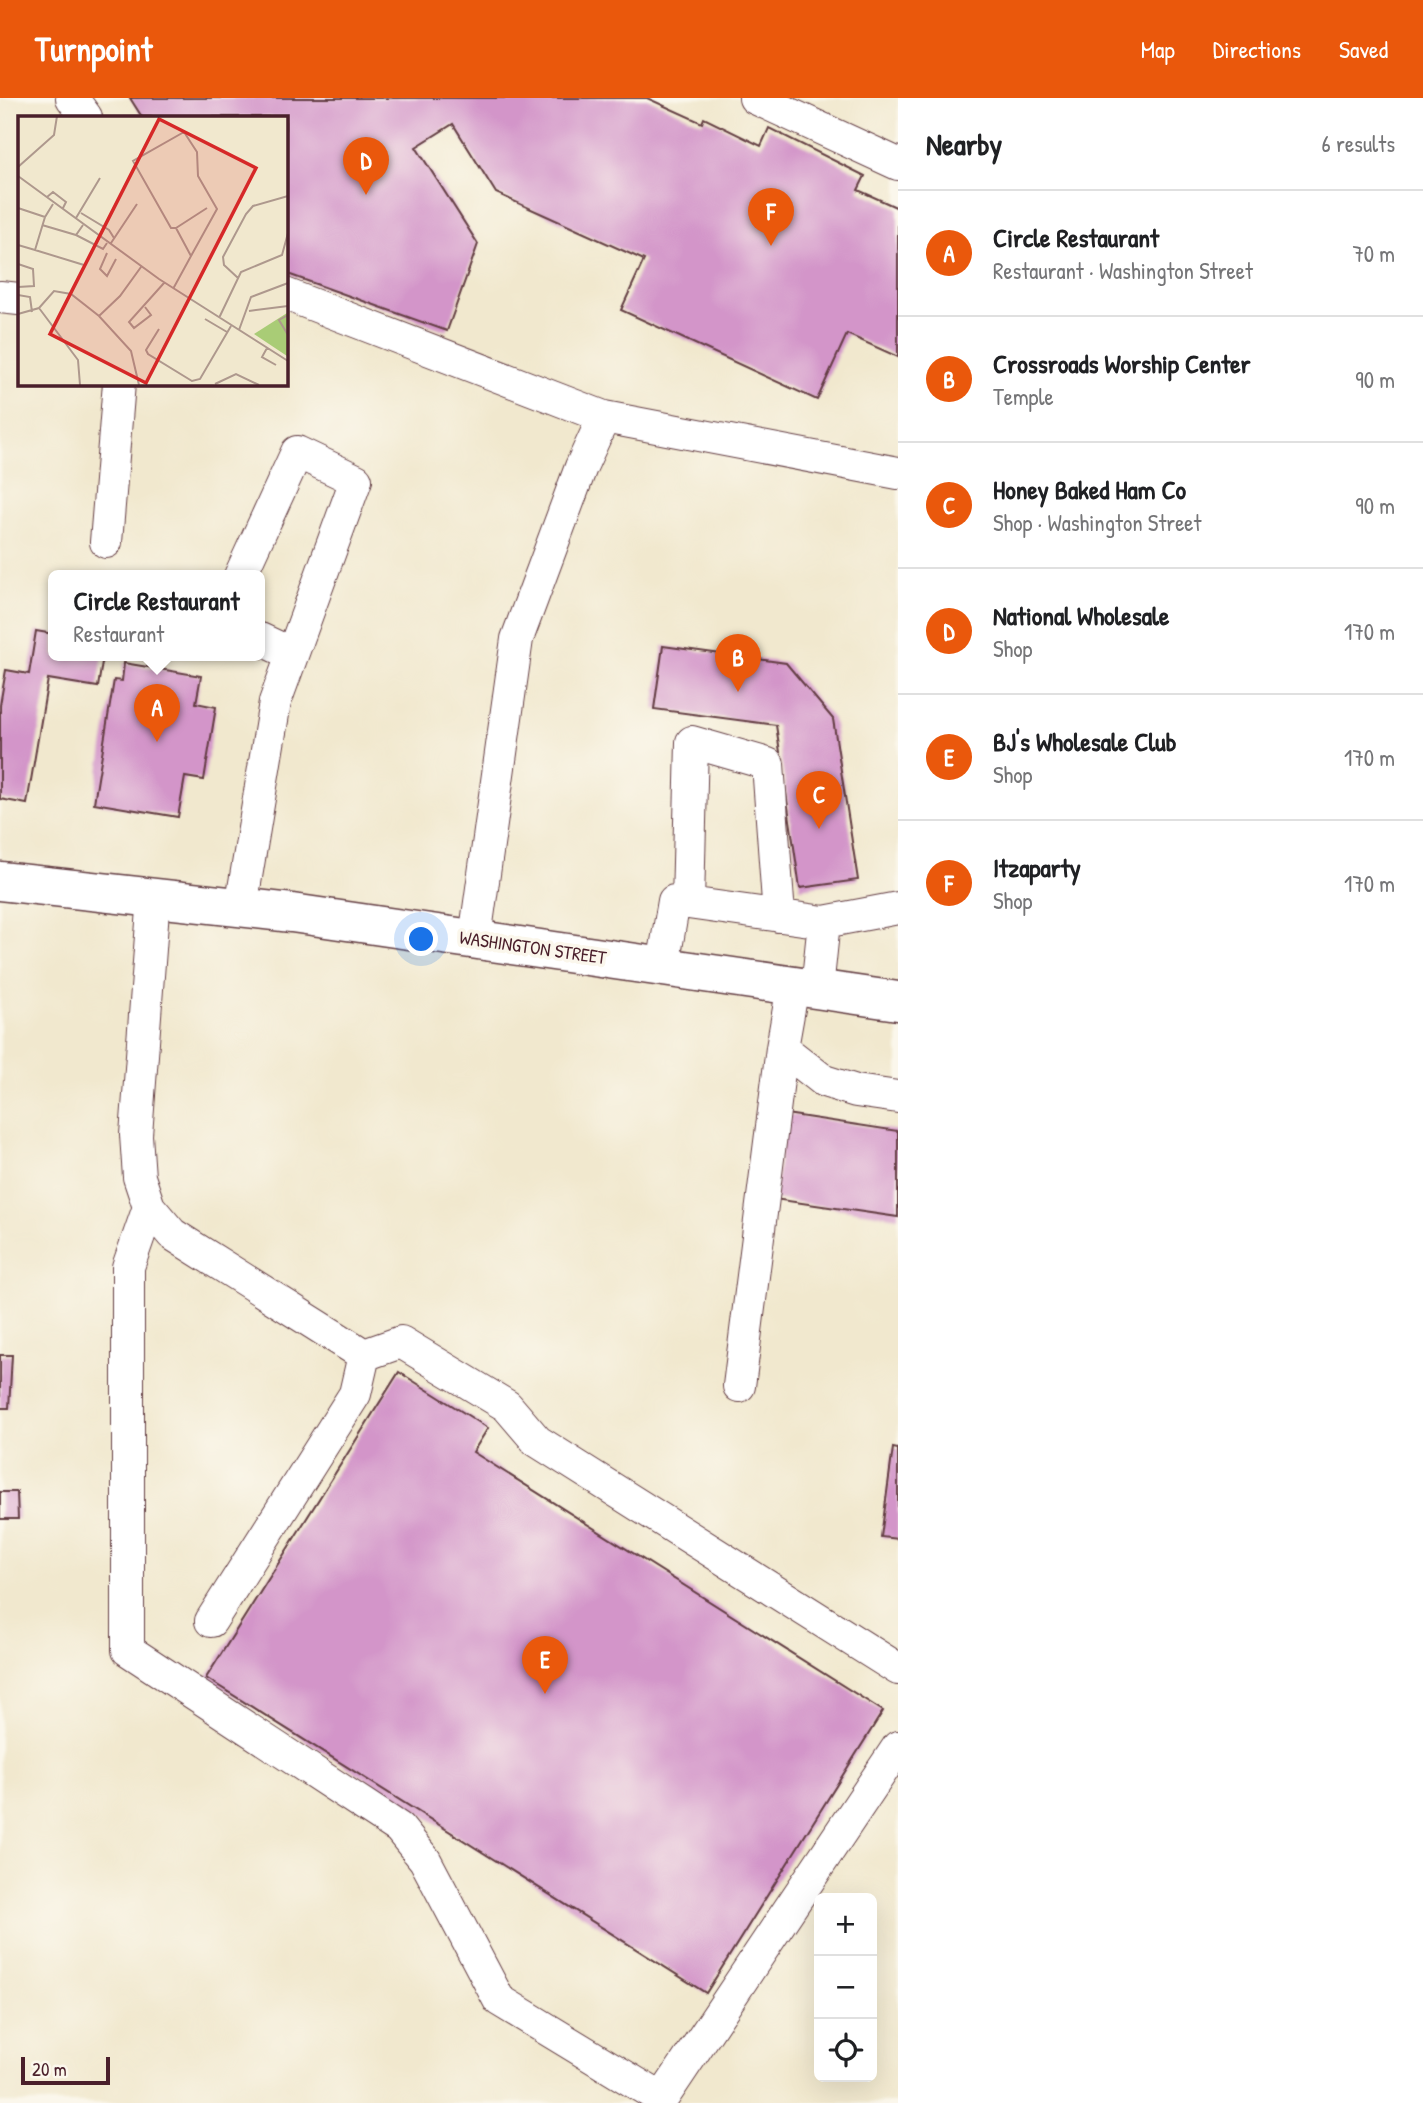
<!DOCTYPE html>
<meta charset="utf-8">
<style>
:root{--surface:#fff;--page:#f2f2f2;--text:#202124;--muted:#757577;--line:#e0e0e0;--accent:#ea580c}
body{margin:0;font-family:"Patrick Hand",sans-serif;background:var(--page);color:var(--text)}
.controls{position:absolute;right:21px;bottom:21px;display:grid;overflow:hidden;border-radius:10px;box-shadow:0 7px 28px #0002}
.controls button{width:63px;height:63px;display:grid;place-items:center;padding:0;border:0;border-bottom:2px solid var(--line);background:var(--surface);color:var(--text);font:35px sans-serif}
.scale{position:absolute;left:21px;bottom:18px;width:89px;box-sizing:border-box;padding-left:7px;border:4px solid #4a1f2b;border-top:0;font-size:19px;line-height:24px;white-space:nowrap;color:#4a1f2b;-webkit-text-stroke:5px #fbf7ec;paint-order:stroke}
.you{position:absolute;left:422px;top:842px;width:24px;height:24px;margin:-18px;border:5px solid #fff;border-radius:50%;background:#1a73e8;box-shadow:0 0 0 10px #1a73e833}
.badge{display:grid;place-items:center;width:46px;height:46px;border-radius:50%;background:var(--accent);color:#fff;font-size:23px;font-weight:700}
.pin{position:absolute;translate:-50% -58px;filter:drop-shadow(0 2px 4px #0008)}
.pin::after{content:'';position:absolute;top:37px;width:24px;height:21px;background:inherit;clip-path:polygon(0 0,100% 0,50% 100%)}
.popup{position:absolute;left:48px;top:472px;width:217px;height:91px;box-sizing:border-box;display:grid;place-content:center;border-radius:10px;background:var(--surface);filter:drop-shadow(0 2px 5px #0005);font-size:23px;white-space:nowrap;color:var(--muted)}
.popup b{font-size:26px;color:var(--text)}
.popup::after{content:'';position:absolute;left:50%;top:100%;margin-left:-14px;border:14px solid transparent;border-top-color:var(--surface)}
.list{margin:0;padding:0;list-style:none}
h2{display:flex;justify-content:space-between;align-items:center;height:91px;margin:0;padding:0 28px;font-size:30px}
h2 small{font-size:23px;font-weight:400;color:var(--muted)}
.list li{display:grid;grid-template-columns:46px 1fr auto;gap:21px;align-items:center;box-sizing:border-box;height:126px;padding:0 28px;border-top:2px solid var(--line)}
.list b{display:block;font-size:26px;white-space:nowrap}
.list p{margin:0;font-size:23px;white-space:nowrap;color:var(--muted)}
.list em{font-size:23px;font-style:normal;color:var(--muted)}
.icon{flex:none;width:38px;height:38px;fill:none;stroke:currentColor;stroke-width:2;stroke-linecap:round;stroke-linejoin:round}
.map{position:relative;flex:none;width:898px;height:2005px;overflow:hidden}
header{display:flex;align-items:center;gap:42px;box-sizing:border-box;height:98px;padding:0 35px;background:var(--accent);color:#fff}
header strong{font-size:33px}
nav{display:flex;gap:38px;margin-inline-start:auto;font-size:24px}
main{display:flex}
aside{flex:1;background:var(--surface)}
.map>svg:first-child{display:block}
.building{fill:#d395c9}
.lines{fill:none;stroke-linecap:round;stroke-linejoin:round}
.minor-casing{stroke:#633d43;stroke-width:34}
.major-casing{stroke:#633d43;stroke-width:41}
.minor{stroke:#fff;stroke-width:32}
.major{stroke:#fff;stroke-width:38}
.labels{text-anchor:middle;stroke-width:7;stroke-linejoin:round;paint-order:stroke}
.street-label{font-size:19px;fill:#4a1f2b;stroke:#fbf7ec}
.inset-road{fill:none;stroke:#ae988d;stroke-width:2}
.view{fill:#d62828;fill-opacity:0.15;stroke:#d62828;stroke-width:3.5}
.inset-edge{fill:none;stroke:#4a1f2b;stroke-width:3.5}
</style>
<header>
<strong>Turnpoint</strong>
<nav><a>Map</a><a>Directions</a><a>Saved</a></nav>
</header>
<main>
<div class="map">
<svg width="898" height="2005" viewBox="0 0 898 2005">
<rect width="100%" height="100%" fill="#fbf7ec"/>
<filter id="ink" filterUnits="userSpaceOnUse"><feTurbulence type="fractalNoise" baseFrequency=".0143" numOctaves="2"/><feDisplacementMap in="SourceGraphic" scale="14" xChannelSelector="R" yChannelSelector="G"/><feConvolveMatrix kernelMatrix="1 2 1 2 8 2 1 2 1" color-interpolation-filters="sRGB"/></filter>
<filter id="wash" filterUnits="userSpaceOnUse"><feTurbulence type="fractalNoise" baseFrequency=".00686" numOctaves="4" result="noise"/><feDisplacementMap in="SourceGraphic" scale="28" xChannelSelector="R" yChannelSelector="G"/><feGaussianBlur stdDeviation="1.57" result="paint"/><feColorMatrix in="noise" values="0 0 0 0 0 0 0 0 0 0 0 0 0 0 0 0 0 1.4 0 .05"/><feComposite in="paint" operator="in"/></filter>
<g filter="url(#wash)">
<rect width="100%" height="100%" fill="#f1e8ce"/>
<g id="blocks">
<path class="building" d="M130 0H647L702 25 704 20 761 48 769 30 865 78 858 92 898 110V259L847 236 817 302 621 212 644 162 496 95 453 26 416 49 478 146 447 233 285 175V19H142Z
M36 533 54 536V558H103L98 589 48 581 27 706 0 701V607L6 572 29 576Z
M663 548 786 565 833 621 858 782 800 790 776 627 654 611Z
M124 565 201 578 196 605 216 609 204 682 185 679 178 719 94 705 114 582 122 583Z
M786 1016 898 1033V1119L774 1101Z
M0 1257H12L9 1310H0Z
M399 1274 488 1330 473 1354 883 1613 706 1895 206 1580Z
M893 1350 898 1351V1441L881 1439Z
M0 1394H17L18 1421H0Z"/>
</g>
</g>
<g filter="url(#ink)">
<use href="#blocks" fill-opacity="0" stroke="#633d43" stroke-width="2"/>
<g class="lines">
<defs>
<path id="minor" d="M72 0 86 19
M755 0 898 66
M285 196 604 319 898 375
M0 199 19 201
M106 444 119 285
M240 478 297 354 356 382 275 604 241 809
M260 541 292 556
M154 798 136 1037 139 1079 149 1109 172 1136 364 1257 355 1296 211 1523
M688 805 692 644 768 666 779 818
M475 840 517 541 581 369 604 319
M663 868 674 803 824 824
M817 891 824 824 898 810
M782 950 824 983 856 993 898 999
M149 1109 128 1169V1552L399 1730 425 1762 499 1902 662 2001 898 1649
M364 1257 401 1244 507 1308 537 1343 898 1571
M739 1288 782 950 793 888"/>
<path id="major" d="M0 783 292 815 898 903"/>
</defs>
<use href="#minor" class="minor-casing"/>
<use href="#major" class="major-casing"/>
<use href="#minor" class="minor"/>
<use href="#major" class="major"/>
</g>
</g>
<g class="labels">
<g class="street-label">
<text transform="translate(533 849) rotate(8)" y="7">WASHINGTON STREET</text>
</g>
</g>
<g transform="translate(18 18)">
<rect width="270" height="270" fill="#f1e8ce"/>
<path d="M269 197V240L236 218Z" fill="#a9cc76"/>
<path class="inset-road" d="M0 51 36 19 39 0M0 60 141 163 270 245M29 81 35 76 48 86 45 92M0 92 27 101 35 88M63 97 91 114 96 122M58 102 82 62M24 109 58 119 65 109M158 112H153L115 45 166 16 179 36 180 60 199 93 173 140M58 119 85 133 89 127M93 127 119 88M0 129 17 134 27 101M17 134 66 149M89 137 82 153 89 160 98 143M0 148 15 153 16 170 0 171M220 162 206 149 205 141 228 98 235 90 270 80M155 173 173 140 158 112 189 92M0 179 12 181 14 196M127 191 133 199 116 212 111 206 146 167M21 192 60 244 62 269M231 195 270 190M0 198 21 192 36 175 53 178 81 200 113 235 121 269M270 199 261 204 270 219M81 200 102 180 123 151M201 202 223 156 264 139 270 117M187 203 209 216M141 213 128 234 130 238 174 265 182 263 213 210M221 214 233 181 270 167M249 232 244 241 258 249M197 268 218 258 241 269"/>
<path class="view" d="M141 3 238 52 128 267 32 218Z"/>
<rect width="270" height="270" class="inset-edge"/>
</g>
</svg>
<div class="controls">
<button>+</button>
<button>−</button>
<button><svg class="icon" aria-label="locate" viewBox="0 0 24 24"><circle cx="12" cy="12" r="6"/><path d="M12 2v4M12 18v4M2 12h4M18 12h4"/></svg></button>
</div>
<div class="scale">20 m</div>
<div class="you"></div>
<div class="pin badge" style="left:157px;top:644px">A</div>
<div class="popup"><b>Circle Restaurant</b>Restaurant</div>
<div class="pin badge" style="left:738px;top:594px">B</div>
<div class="pin badge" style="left:819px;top:731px">C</div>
<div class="pin badge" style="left:366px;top:97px">D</div>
<div class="pin badge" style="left:545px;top:1596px">E</div>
<div class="pin badge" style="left:771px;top:148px">F</div>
</div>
<aside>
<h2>Nearby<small>6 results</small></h2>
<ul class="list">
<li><span class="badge">A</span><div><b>Circle Restaurant</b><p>Restaurant · Washington Street</p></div><em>70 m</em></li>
<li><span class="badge">B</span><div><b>Crossroads Worship Center</b><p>Temple</p></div><em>90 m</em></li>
<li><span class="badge">C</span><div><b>Honey Baked Ham Co</b><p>Shop · Washington Street</p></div><em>90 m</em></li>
<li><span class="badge">D</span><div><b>National Wholesale</b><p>Shop</p></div><em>170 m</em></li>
<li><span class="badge">E</span><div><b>BJ's Wholesale Club</b><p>Shop</p></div><em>170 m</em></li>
<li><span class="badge">F</span><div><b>Itzaparty</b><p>Shop</p></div><em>170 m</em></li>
</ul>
</aside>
</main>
